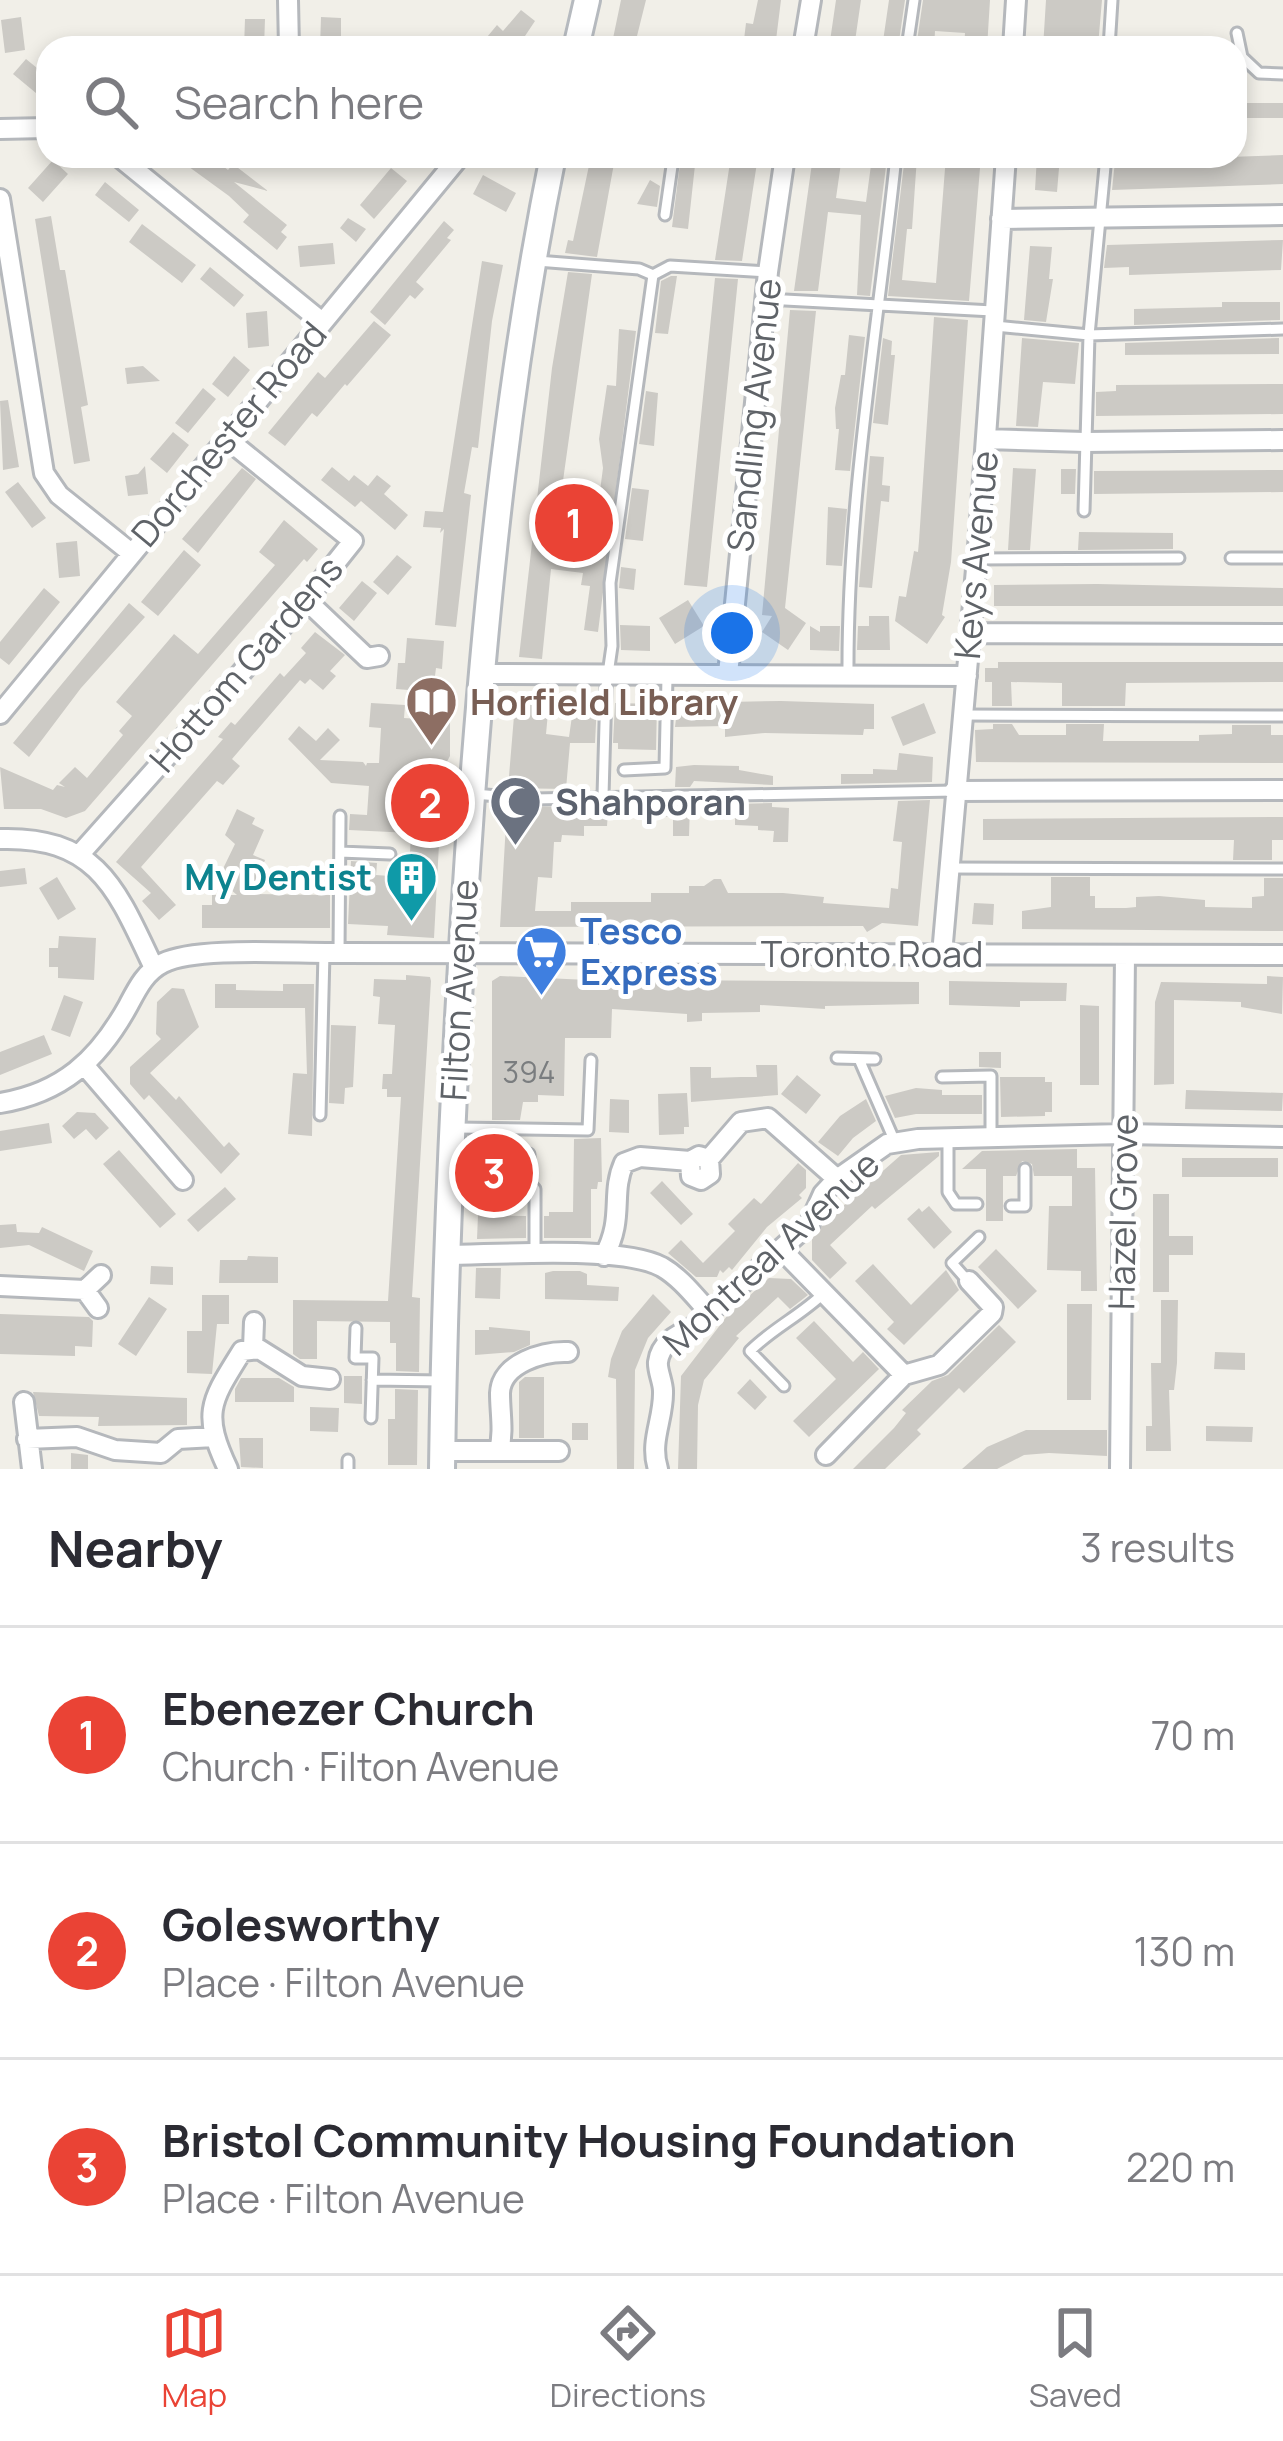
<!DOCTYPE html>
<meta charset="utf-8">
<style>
:root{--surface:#fff;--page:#f7f7f7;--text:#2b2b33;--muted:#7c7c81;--line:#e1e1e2;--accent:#ea4335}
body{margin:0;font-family:Manrope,sans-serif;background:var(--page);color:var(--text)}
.you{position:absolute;left:732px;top:633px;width:42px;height:42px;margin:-30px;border:9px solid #fff;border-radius:50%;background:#1a73e8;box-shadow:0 0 0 18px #1a73e833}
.badge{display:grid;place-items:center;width:78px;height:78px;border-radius:50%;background:var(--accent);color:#fff;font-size:39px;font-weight:700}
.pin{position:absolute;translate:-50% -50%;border:6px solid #fff;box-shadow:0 3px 12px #0006}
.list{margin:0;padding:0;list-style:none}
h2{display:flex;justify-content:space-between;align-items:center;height:156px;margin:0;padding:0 48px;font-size:51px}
h2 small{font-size:39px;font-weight:400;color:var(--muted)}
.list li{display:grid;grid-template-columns:78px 1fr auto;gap:36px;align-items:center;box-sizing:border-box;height:216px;padding:0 48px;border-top:3px solid var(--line)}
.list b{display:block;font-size:45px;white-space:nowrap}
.list p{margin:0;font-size:39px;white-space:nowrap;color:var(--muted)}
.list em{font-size:39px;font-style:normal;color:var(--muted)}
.icon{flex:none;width:66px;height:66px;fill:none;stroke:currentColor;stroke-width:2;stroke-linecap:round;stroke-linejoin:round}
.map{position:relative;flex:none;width:1283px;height:1469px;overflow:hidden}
.search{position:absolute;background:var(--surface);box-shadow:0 6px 18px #0003;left:36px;right:36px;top:36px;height:132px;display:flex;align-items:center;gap:30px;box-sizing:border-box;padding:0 42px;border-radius:36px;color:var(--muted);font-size:45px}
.sheet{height:804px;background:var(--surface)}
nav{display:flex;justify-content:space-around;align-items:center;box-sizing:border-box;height:168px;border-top:3px solid var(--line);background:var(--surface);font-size:33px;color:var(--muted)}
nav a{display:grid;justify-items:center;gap:6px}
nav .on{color:var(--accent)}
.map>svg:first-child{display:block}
.building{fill:#cccac5}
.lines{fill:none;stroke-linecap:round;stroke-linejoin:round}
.lane-casing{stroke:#b5b8bc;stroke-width:15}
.street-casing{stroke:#b5b8bc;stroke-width:24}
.secondary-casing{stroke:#b6babf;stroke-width:30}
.lane{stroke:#fff;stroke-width:9}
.street{stroke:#fff;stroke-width:18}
.secondary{stroke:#fff;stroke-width:24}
.labels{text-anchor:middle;stroke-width:10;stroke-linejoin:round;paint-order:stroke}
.number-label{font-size:30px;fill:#7a7d7f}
.street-label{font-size:36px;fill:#5f6368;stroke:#fff}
.education-label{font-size:36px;font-weight:bold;fill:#785e54;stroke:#fff;text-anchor:start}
.worship-label{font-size:36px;font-weight:bold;fill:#5b616d;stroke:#fff;text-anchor:start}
.culture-label{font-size:36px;font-weight:bold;fill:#0d838f;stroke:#fff;text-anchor:end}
.shop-label{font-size:36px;font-weight:bold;fill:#366cbe;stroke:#fff;text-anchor:start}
</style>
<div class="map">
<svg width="1283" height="1469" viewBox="0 0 1283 1469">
<rect width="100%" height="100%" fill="#f1efe8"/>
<path class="building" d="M621 0H646L634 48H611Z
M758 0H781L775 48H743L746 23 753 24Z
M836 0H861L854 48H829Z
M889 0H905L898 48H882Z
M923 0H990L987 48H964L965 33 935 31 934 48H916Z
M1046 0H1102L1098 46 1067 44 1066 48H1043Z
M521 10 535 21 517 48H478L497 25 503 31Z
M21 17 25 50 5 53 1 20Z
M321 17 341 18V48H320Z
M245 19H265L264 48H244Z
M26 59 48 77V91L42 98 13 74Z
M1235 103H1283V118H1238Z
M1283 155V184L1112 190 1115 161Z
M174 156H210L228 170 233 164 268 191 234 182 287 225 281 232 287 237 277 250 243 222 249 215 229 196Z
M591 156 615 158 597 257 565 253 568 240 573 241Z
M681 156H696L688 229 672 227Z
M731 156H758L742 261 715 260Z
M813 156H842L836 198 866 202 871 165 886 166 870 296 857 295 861 215 828 212 818 291H794Z
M905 156 917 157 912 229H907L902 280 936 283 946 156H981L969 301 888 296Z
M1037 156H1060L1057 192 1035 190Z
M53 160 68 174 43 202 28 188Z
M391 168 407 181 374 219 360 205Z
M483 175 516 193 506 212 473 194Z
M650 180 660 186 657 207 637 204Z
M105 182 139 210 129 222 95 195Z
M51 216 60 270H65L88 405 81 407 90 461 74 464 35 219Z
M348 218 366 229 356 242 340 228Z
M444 221 454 230 447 238 451 240 416 282 424 289 415 299 410 295 385 325 370 312Z
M142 224 196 265 182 283 129 242Z
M1283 240 1281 270 1129 275V267L1104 268 1107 245Z
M333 243 335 264 300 267 298 246Z
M1030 246 1052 247 1049 279H1053L1046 322 1024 320Z
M482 261 503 265 492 321 478 448 472 447 464 493 471 495 456 627 435 625 444 529 440 533 441 528 423 527 425 511 443 512Z
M210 267 244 295 234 307 200 279Z
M568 272 592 274 560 502 598 506 603 468 599 439 607 385 616 386 619 329 636 331 598 632 584 630 590 586 581 585 583 573 551 569 542 659 519 657 552 368Z
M671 276H677L668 334 655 333 661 281Z
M715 278 738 279 707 587 684 585Z
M1222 302H1280V320L1134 325V309L1222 307Z
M790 310 816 311 785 608 806 623 788 650 762 632 772 616 762 615Z
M267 311 269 346 248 348 246 313Z
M934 317 968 320 951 562 942 615 945 617 927 644 895 621 899 596 906 597 914 551 918 552 919 541Z
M374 321 391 335 347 386 345 384 317 417 312 413 285 446 268 433 318 372 325 378Z
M849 335 865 337 850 471 835 470 839 429H836L835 408 841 375H845Z
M883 338 892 341 891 355H895L888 425 873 423Z
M1022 338 1079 343 1075 384 1043 382 1038 427 1016 426Z
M1279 338V354L1125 355V343Z
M234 356 250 370 228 397 212 384Z
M143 366 160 381 127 384 125 368Z
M1283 384V414L1096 416V392L1116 391V385Z
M203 388 216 399 188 433 175 423Z
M646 391 658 393 654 446 639 444Z
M8 400 19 467 3 470 0 401Z
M173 432 189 445 167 473 150 459Z
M870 456 884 457 882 485 890 486 889 502 881 501 872 588 859 587Z
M145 466 148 494 128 496 125 476 138 474Z
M332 467 349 481 354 475 368 486 377 475 391 486 384 494 408 515 395 530 361 501 355 507 321 480Z
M242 468 256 479 198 553 182 539Z
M1013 468 1036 469 1030 550H1008Z
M1061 469H1076L1075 494H1061Z
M1283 470V492L1094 494V471Z
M18 482 46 518 32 528 5 492Z
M632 488 649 490 643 541 625 539Z
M828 507 847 509 842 566 826 565Z
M284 520 318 549 307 562 304 559 85 811 66 818 41 809H4L0 767 53 790 57 785 65 787 59 783 75 767 87 778 123 735 119 731 132 716 116 702 174 634 198 654 275 565 259 552Z
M1079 532 1173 533V549L1078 550Z
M77 541 80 576 59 578 56 543Z
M184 550 201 565 158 616 141 602Z
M397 555 412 567 388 595 373 582Z
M621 567 636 569 634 590 619 588Z
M362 581 377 593 354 621 339 608Z
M1097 584 1283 588V606H994V585Z
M44 588 60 602 9 665 0 658V642Z
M688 600 704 626 675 644 659 618Z
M129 603 145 617 81 688 29 757 13 743Z
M869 616H889L890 650H857L858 626H869Z
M620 625 650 626V651L621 650Z
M810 626 820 632V626H840L839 651 810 650Z
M315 632 345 655 330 671 336 676 323 690 310 679 305 684 300 680 232 759 240 766 223 785 217 781 141 867 176 905 159 920 142 901 151 893 116 862 223 739 218 737 231 722 235 725 280 673 284 677 306 653 301 648Z
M407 638 444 641 442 669 436 668 433 692 396 689 398 663H405Z
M998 662H1283V682L1126 683 1125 706H1062V683L1011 682 1012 706H992V682H985V668H998Z
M529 697 549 702 546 734 569 737 574 702 597 703 595 743H570L566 789 508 788 515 704 529 705Z
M781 701 874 704V729H864L863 735 765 733 725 737V726L675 727 678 703Z
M371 703 405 705 404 718 450 721V756L443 769 434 938 387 935 388 926 348 924 351 861 377 863 376 875 403 877V872H409L411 833 349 830 350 814 367 815 369 786 331 783 288 739 299 726 316 741 328 728 340 740 320 760 363 762 366 766 367 763H379L381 728 369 727Z
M615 703 657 704 656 750 618 749V743H613Z
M924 703 936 733 903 746 891 717Z
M993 724H1012L1019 735H1066V724H1104L1103 741H1199V735L1232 734V725H1271V735H1283V763L976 762 975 730 993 729Z
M899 753 933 757 932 782 841 784V774H873V769L897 770Z
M694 765 739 766V770L773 776V785L694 781 690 787H675L676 767Z
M930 800 918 926 882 923 867 932 863 926 500 927 507 806 585 807V812H608L607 826H584V836L562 835 561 842H554L552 878 538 877 535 911H571V902H651V893H689V886H704L714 879H721L728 893H783L824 897 823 903 889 908 891 888 898 889 902 842 893 841 898 801Z
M772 803V807L789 808 788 842H773L774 831 758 830V826L735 825V804Z
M690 805 689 836H673V817L642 816V806Z
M237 809 255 818 252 824 264 830 253 855 265 860 251 894 330 895V928H202V905H212V895H237L218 879 235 844 225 835Z
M1283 817V840H1272V860H1233L1234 840H983V819Z
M25 868 27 884 0 887V871Z
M57 877 76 909 58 920 39 888Z
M1051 877H1090V896H1095V908H1126L1136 907V897L1159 896 1205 900V907L1252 908V897L1264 896V878H1283V931L1022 929V911L1051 907Z
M974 903 994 904 993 925 972 924Z
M59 936 96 938 94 980 58 978V967H49V948H58Z
M406 975 430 977 431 981 412 1297 420 1298 419 1372 396 1371V1343H390V1322L317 1321V1359H300L293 1354V1300L388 1301 401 1097H387V1089H382L383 1074H392L395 1025 378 1024 380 997 373 996 374 979 406 980Z
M500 976 588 980V986L646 987V980L919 982V1004L825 1006V1009L760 1005V1012L702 1013V1021L687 1022V1014L612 1009 611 1038H565L564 1096 538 1095V1102H523L520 1120H492V981Z
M1267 976 1283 977 1282 1014 1241 1007V1002L1174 1000V1084L1154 1085 1155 1002 1161 982 1267 984Z
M949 981 1067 983 1066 1001H1020V1007L949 1005Z
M215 984H236V990L283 991V984H314L312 1136 288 1134 293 1073 307 1074 305 1008H215Z
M172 988 184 989 199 1027 150 1073 176 1100 179 1096 224 1147 229 1142 240 1154 221 1174 149 1095 144 1100 130 1084V1067L161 1039 156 1034 157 1002Z
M64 995 83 1002 70 1037 51 1030Z
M1080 1005 1099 1006V1085H1080Z
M331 1025 356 1026 353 1087 345 1088 344 1104 329 1103Z
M44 1035 52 1054 0 1075V1052Z
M979 1052H1001V1068L979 1067Z
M756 1065H777L778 1095 691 1102 690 1067H711V1078L741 1077H757Z
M797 1075 821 1095 806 1114 781 1094Z
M1000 1077H1045V1082H1052V1112H1045V1116L1001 1117Z
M916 1088 942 1090V1095H982V1114H916L895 1118 885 1096Z
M1186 1090 1283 1093 1282 1111 1185 1109Z
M687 1093 689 1127H684V1134L659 1135 658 1094Z
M610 1099 629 1100V1133L609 1132Z
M866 1099 876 1121 853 1138 838 1156 818 1142 840 1116Z
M77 1112 95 1113 109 1128 96 1140 86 1129 74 1139 62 1126Z
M49 1123 52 1143 0 1151V1131Z
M510 1138 508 1188 478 1187 479 1139Z
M601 1138 602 1182H598L597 1189H591V1238H544V1216H549V1212H573L574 1139Z
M1077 1149V1168H1095L1097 1291H1081V1271L1047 1270 1049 1206H1072V1176H1034L1032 1164 1022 1161 1016 1176H1003V1221H986V1169H962L982 1151Z
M119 1150 176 1214 160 1228 103 1164Z
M939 1152V1156L875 1209 872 1206 830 1245 847 1263 830 1279 812 1260V1239L826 1221 901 1155Z
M1182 1158H1278V1177H1182Z
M798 1163 806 1170V1188L799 1195 802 1198 767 1227 732 1270 729 1267 723 1273 720 1270 717 1277H696L668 1253 681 1240 703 1263 735 1231 728 1224 754 1198 761 1204Z
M662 1181 693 1214 681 1225 650 1193Z
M225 1187 236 1199 198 1232 187 1220Z
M1153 1194H1169V1236H1193V1255H1169V1292H1153Z
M929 1206 952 1232 934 1249 907 1219 919 1208 922 1212Z
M478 1215 526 1216V1238L477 1239Z
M16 1224 17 1232 39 1233 42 1227 93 1251 84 1271 29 1245 0 1248V1225Z
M996 1249 1037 1291 1018 1309 978 1267Z
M248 1256 278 1257V1283H219L220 1260H247Z
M873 1264 911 1305 946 1270 959 1290 904 1345 887 1329 894 1322 855 1281Z
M151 1266 173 1267V1285L150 1284Z
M476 1268H501L500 1299 475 1298Z
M553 1271H580L587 1274V1285L619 1287 618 1301 545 1299V1273Z
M769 1278 791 1279 808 1295 790 1309 778 1297 736 1336 739 1338 704 1380 698 1405 697 1469H678L681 1376 727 1316Z
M653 1294 671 1312 648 1338 635 1370 634 1469H617L616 1379 608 1377 611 1359 622 1331Z
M202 1295H229V1324H217L212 1374 187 1373V1331H202Z
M149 1297 167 1309 136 1356 118 1344Z
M1161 1300H1178L1177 1363 1174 1390H1169L1171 1451H1146V1426H1152L1151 1363H1161Z
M1067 1304H1092L1091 1400H1067Z
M0 1314 89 1317 93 1321 92 1347 75 1346V1356L0 1354Z
M814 1321 853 1362 863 1352 879 1369 809 1437 793 1421 836 1379 796 1338Z
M999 1325 1016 1342 964 1393 959 1388 917 1430 921 1434 885 1469H853L894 1428 906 1413 902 1410 932 1381 948 1375Z
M489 1327 530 1331V1345L514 1352 475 1355V1330H489Z
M1215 1352 1245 1353V1370L1214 1369Z
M344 1376H362V1404L344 1403Z
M544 1377V1438H519V1382L525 1377Z
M241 1378H279L294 1387V1402H235V1389Z
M750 1379 767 1397 755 1410 737 1393Z
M395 1389 418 1390 417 1465H388V1419H395Z
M33 1392 187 1398V1425L98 1426 99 1417 39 1416Z
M310 1407 339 1408 338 1432 310 1431Z
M572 1423H588V1440H572Z
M1206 1426 1253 1427 1252 1442 1206 1441Z
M1026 1430H1107V1456L1049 1453 1024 1455 997 1469H962L987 1447Z
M239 1438H263V1468L241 1467Z
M71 1453 88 1455V1469H71Z"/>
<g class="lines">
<defs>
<path id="lane" d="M1237 33 1242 57 1259 73 1283 74
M907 48 914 0
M1109 48 1112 0
M665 215 672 166 670 156
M537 261 639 269 653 275 670 266 768 272
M766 299 993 311
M995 326 1089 335 1283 329
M1084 511 1089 335 1106 156
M1231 558H1283
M977 559 1179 558
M848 675C847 500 878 329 896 156
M962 715 1283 716
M624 770 665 768 667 677
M474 794 534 799 954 791
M603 796 606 688 612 646 610 583 653 275
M340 852 390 854
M949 868 1283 869
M339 953 340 816
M837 1058 875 1059
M859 1059 895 1142
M942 1077 991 1076V1138
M320 1115 324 953
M457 1128 588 1130 591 1060
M948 1139V1192L956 1204H977
M529 1154V1183L535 1189V1255
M1011 1206H1025V1169
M967 1280 952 1263 979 1237
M356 1328 355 1358H373L371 1418
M372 1380 443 1381
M784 1386 750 1351C773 1328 800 1316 824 1293
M348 1469V1460"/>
<path id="street" d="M288 0 289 48
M803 48 811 0
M1013 48 1016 0
M0 129 48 128
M118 156 322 322
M0 199 44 473 59 495 130 552
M1001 219 1283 215
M986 439 1085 442 1283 440
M306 600 367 658 379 656
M971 633 1283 634
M481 674 967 676
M728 674 768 272 785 156
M0 714 460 156
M954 791 1283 790
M0 839C98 836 117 890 154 968
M80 854 306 600 353 541 227 439
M942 954 979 535 1006 156
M85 1066 183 1180
M0 1103C62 1093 98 1060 128 1006 137 989 145 972 163 963 197 946 297 954 339 953L1283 955
M709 1159 699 1156 690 1161 691 1176 701 1180 710 1174 709 1159 741 1122 768 1118 837 1179
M782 1250 904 1375
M445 1255C495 1255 621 1245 662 1267 681 1278 695 1297 710 1313
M604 1256C625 1218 610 1194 624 1163L640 1157 690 1161
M0 1286 85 1290
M98 1308 85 1290 101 1275
M253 1348 254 1322
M24 1402 32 1469
M27 1439 77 1437 115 1450 161 1453 178 1439 214 1437
M442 1451H559
M499 1451C504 1430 500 1414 500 1393 501 1363 544 1351 568 1352
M826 1455 904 1375 939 1365 992 1313 993 1307 969 1281
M228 1469C201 1412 211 1401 242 1351L259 1349 302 1376 330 1379
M658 1469C649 1441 664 1419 663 1391 663 1382 657 1370 658 1362 660 1344 677 1334 691 1329L810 1223 823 1194 837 1179 887 1144 918 1139 1123 1134 1283 1137
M1120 1469 1125 955"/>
<path id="secondary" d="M576 48 587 0
M442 1469C445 1244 456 1021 472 796 488 581 510 368 553 156"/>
</defs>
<use href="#lane" class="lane-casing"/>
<use href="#street" class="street-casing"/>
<use href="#secondary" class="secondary-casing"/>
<use href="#lane" class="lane"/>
<use href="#street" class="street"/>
<use href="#secondary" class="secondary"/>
</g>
<defs>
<symbol id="library-pin" viewBox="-11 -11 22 30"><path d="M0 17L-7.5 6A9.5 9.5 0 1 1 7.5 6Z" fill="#8d6e63" stroke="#fff"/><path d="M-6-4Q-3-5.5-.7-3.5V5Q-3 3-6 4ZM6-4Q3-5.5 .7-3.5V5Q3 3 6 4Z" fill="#fff"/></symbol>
<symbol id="mosque-pin" viewBox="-11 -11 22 30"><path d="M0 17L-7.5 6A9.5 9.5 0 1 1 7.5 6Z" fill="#6b7280" stroke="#fff"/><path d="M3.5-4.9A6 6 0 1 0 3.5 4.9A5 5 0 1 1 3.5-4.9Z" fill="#fff"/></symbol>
<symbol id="building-pin" viewBox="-11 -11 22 30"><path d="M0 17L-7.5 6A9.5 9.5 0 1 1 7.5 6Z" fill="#0f9aa8" stroke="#fff"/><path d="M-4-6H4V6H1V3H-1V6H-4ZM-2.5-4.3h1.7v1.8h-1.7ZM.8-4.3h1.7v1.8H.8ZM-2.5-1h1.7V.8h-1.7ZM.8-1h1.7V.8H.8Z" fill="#fff"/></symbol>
<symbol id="supermarket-pin" viewBox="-11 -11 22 30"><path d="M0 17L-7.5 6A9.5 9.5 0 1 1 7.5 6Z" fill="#3f7fe0" stroke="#fff"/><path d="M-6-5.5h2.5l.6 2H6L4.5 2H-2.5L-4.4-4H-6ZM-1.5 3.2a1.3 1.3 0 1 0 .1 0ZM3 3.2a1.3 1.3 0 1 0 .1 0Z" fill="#fff"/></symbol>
</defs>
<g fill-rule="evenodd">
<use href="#library-pin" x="402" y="672" width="59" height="81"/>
<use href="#mosque-pin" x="486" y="772" width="59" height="81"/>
<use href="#building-pin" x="382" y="848" width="59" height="81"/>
<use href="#supermarket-pin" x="512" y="922" width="59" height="81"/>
</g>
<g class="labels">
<g class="number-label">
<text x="529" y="1083">394</text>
</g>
<g class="street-label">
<text transform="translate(754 415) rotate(-84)" y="13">Sandling Avenue</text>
<text transform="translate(229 434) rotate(-50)" y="13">Dorchester Road</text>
<text transform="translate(976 555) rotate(-85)" y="13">Keys Avenue</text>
<text transform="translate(246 664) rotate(-49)" y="13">Hottom Gardens</text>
<text x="872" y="967">Toronto Road</text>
<text transform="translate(459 990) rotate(-87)" y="13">Filton Avenue</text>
<text transform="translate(1123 1212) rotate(-89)" y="13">Hazel Grove</text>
<text transform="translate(771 1253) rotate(-43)" y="13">Montreal Avenue</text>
</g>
<g class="education-label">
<text x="470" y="715">Horfield Library</text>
</g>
<g class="worship-label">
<text x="555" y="815">Shahporan</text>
</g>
<g class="culture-label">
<text x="372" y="890">My Dentist</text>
</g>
<g class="shop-label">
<text x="580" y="944">Tesco<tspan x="580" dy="41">Express</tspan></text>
</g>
</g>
</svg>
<div class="you"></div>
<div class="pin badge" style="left:574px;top:523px">1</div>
<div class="pin badge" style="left:430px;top:803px">2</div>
<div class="pin badge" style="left:494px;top:1173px">3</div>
<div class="search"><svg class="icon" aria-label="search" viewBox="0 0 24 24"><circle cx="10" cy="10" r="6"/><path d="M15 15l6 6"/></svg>Search here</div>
</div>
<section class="sheet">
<h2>Nearby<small>3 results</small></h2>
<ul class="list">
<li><span class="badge">1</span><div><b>Ebenezer Church</b><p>Church · Filton Avenue</p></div><em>70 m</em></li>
<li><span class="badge">2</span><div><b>Golesworthy</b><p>Place · Filton Avenue</p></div><em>130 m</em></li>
<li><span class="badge">3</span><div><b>Bristol Community Housing Foundation</b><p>Place · Filton Avenue</p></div><em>220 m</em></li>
</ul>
</section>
<nav>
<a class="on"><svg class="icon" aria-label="map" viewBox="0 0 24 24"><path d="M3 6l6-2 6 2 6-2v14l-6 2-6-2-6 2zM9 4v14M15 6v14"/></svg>Map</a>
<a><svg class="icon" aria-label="directions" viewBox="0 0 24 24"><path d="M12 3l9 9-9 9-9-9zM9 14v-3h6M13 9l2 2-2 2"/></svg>Directions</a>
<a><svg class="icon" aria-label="saved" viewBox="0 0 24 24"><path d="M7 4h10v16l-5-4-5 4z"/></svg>Saved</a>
</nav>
